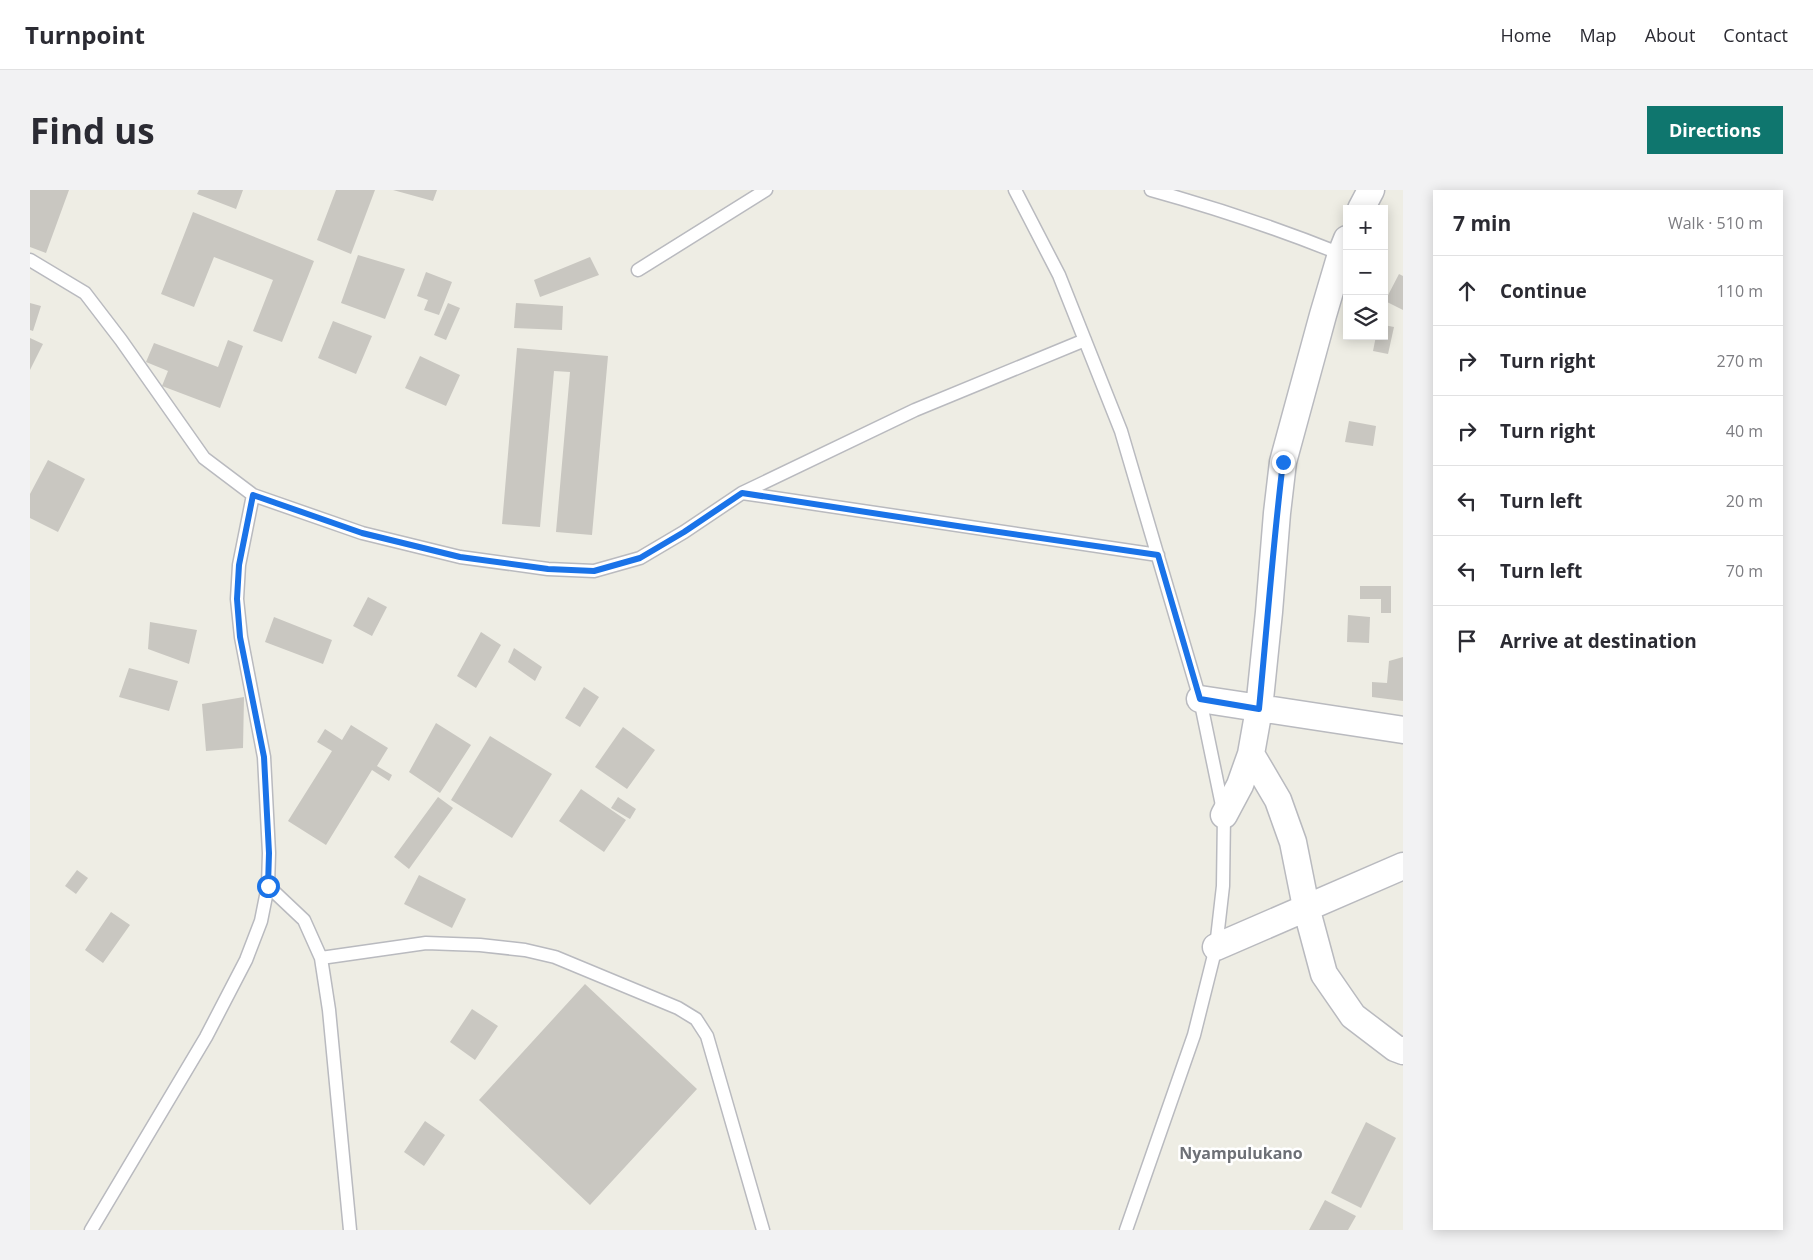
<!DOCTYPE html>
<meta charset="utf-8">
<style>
:root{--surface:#fff;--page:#f2f2f3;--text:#2b2b33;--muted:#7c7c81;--line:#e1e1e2;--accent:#0f766e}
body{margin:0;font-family:"Open Sans",sans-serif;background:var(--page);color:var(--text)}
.controls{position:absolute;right:15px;top:15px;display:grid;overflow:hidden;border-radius:0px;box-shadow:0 2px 12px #0003}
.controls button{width:45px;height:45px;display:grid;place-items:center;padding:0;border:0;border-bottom:1px solid var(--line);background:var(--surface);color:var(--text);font:25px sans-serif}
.stop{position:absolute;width:15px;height:15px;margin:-11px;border:4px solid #1a73e8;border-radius:50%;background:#fff}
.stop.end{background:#1a73e8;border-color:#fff;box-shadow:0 1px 5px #0008}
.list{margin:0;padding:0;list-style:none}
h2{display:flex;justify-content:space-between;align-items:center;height:65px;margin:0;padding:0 20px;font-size:21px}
h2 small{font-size:16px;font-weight:400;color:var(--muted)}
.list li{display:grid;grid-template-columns:32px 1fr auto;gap:15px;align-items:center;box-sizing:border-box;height:70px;padding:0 20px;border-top:1px solid var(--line)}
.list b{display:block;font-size:19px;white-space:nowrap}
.list em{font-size:16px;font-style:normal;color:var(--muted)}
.icon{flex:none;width:28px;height:28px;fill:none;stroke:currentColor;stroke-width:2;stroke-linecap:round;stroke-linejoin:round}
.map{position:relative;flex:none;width:1373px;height:1040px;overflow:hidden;border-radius:0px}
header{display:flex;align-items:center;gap:30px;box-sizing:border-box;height:70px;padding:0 25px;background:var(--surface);border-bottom:1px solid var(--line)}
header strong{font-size:24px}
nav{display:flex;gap:28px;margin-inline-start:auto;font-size:18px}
.intro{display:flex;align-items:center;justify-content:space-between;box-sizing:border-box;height:120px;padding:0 30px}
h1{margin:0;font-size:35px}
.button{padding:12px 22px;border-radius:0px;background:var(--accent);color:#fff;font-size:18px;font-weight:700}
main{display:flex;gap:30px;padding:0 30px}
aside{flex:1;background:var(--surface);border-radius:0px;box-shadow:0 2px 12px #0003}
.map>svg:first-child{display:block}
.building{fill:#c9c7c1}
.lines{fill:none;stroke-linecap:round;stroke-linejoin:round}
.lane-casing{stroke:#b9babf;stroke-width:15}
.street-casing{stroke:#b9babf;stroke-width:29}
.lane{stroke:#fff;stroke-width:12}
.street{stroke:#fff;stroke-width:26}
.route{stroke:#1a73e8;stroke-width:6}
.labels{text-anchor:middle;stroke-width:5;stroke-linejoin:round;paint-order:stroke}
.quarter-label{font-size:16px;font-weight:bold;fill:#6d7076;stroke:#fff}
</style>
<header>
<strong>Turnpoint</strong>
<nav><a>Home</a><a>Map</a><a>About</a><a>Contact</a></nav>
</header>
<div class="intro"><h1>Find us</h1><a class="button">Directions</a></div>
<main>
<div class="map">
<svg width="1373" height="1040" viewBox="0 0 1373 1040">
<rect width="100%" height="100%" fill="#eeede4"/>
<path class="building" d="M0 0H39L16 63 0 57Z
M169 0H213L206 19 167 4Z
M306 0H345L321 64 287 50Z
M363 0H407L403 11Z
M163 22 284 71 252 152 223 141 243 90 184 67 164 117 131 104Z
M328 65 375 79 355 129 311 113Z
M560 67 569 85 510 107 504 90Z
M396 82 422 92 409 125 394 120 398 110 387 106Z
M1369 84 1373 86V120L1355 111Z
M0 113 11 116 3 141 0 140Z
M418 113 430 118 416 150 404 145Z
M486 113 533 116 532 140 484 138Z
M303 131 342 146 326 184 288 168Z
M1354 135 1364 137 1358 164 1343 161 1346 146H1354Z
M0 148 13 154 0 180Z
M198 150 213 156 190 218 132 196 138 181 116 172 124 153 188 177Z
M487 158 578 166 562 345 526 342 540 182 524 181 510 337 472 334Z
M390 166 430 185 416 216 375 198Z
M1319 231 1346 236 1343 256 1315 252Z
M18 270 55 289 28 342 0 328V304Z
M1330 396H1361V423H1351V409H1330Z
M338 407 357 417 342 446 323 436Z
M1318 425 1340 427 1339 453 1317 452Z
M244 427 302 450 293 474 235 452Z
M120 432 167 440 159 474 118 459Z
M451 442 471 455 446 498 427 486Z
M484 458 512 477 505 491 478 472Z
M1373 467V511L1342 507V492L1357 493 1359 471Z
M99 478 148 491 139 521 89 507Z
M554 497 569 507 550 537 535 528Z
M214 507 213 558 176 561 172 514Z
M406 533 441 555 410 603 379 582Z
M321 535 358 558 347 576 362 585 359 591 342 580 296 655 258 631 302 561 287 552 295 539 312 550Z
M593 537 625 560 597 599 565 577Z
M460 546 522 584 482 648 421 610Z
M551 599 596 630 574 662 529 631Z
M408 607 423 618 379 679 364 667Z
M588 607 606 619 600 629 581 618Z
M47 680 58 688 46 704 35 696Z
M389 685 436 709 422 738 374 714Z
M81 722 100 735 73 773 55 760Z
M555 794 667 899 560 1015 449 910Z
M442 819 468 836 445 870 420 852Z
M395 931 415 945 394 976 374 962Z
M1336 932 1366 948 1331 1018 1301 1003Z
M1295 1010 1326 1026 1318 1040H1279Z"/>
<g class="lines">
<defs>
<path id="lane" d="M985 0 1029 85 1091 241 1170 509 1194 625 1193 696 1186 757 1164 845 1096 1040
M1121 0C1186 18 1249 39 1311 64
M0 70 55 103 91 150 174 268 223 305 332 343 430 367 518 379 564 381 610 368 654 342 712 303 885 220 1055 150
M608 80 736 0
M712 303 1128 365
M238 696 274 730 291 768 299 820 320 1040
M291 768 396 753 450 755 495 760 525 767 648 818 666 829 677 846 733 1040
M61 1040 176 847 216 770 231 731 238 696 239 663 234 567 211 447 207 409 209 375 223 305"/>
<path id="street" d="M1331 19 1341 0
M1170 509 1373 540
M1221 564 1248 610 1263 652 1276 717 1294 784 1323 826 1365 858 1373 861
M1194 625 1210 595 1221 564 1229 519 1239 422 1247 323 1253 272 1293 125 1311 64 1317 49
M1186 757 1373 676"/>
</defs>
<use href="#lane" class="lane-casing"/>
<use href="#street" class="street-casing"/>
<use href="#lane" class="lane"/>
<use href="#street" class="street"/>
</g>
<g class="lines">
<path class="route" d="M238 696 239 663 234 567 210 447 207 409 209 375 223 305 332 343 430 367 518 379 564 381 610 368 654 342 712 303 934 337 1128 365 1170 509 1229 519C1237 437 1243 354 1253 272"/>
</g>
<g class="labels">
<g class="quarter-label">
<text x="1211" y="969">Nyampulukano</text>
</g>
</g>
</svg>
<div class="controls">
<button>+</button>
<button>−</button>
<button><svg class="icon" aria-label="layers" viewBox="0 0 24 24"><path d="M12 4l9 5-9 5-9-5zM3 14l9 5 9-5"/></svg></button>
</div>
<div class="stop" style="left:238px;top:696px"></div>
<div class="stop end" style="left:1253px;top:272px"></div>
</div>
<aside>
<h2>7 min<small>Walk · 510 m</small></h2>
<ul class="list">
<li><svg class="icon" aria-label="ahead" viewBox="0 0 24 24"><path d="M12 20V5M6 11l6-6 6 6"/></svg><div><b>Continue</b></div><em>110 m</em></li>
<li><svg class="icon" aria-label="right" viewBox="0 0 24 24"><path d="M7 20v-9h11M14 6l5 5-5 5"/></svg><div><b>Turn right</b></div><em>270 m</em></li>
<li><svg class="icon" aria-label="right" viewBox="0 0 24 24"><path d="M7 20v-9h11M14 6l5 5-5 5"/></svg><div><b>Turn right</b></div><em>40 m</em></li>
<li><svg class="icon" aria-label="left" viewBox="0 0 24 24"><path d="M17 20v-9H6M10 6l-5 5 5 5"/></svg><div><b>Turn left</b></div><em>20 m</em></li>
<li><svg class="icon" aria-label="left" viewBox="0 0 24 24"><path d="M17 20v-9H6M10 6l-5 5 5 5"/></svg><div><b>Turn left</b></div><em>70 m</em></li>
<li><svg class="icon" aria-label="arrive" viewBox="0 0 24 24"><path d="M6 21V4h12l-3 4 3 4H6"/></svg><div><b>Arrive at destination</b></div></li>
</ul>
</aside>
</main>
